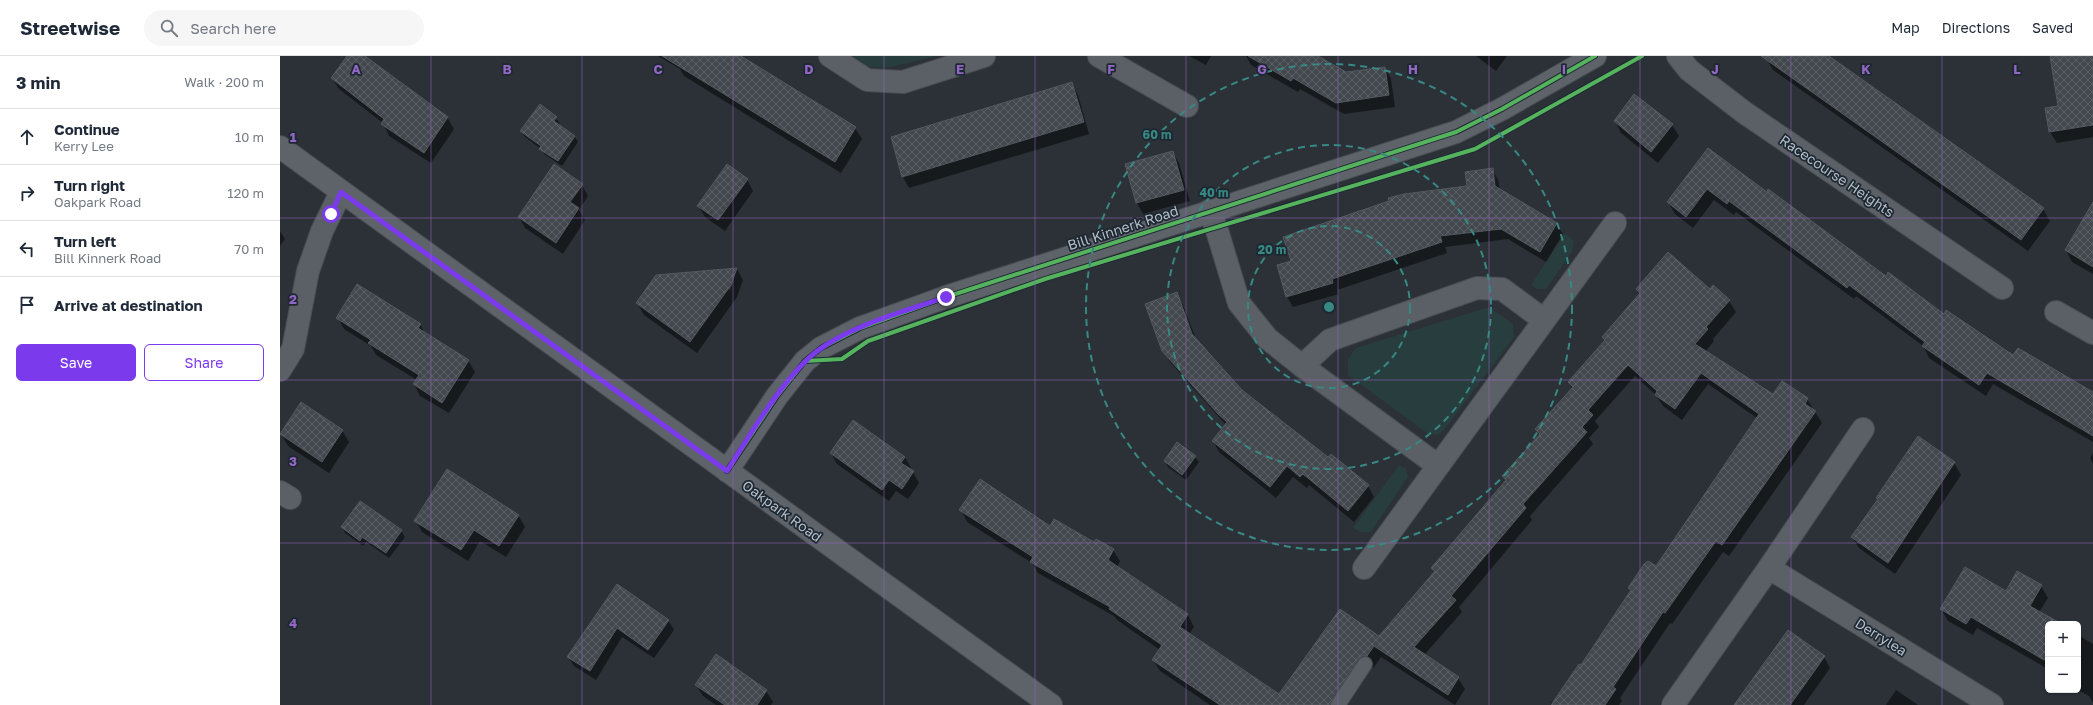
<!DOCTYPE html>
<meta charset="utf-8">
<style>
:root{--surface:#fff;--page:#f6f6f7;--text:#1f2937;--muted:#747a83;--line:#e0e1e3;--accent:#7c3aed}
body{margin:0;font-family:"Golos Text",sans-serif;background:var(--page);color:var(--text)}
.controls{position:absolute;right:12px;bottom:12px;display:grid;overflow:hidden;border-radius:6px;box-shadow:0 1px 3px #0004}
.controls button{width:36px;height:36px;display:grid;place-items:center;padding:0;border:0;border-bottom:1px solid var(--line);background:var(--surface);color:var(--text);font:20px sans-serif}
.stop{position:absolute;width:12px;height:12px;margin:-9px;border:3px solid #7c3aed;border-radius:50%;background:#fff}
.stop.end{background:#7c3aed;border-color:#fff;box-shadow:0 1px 4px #0008}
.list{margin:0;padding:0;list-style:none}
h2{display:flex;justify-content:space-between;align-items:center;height:52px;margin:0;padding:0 16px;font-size:17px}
h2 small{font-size:13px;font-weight:400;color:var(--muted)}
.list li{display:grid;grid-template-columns:26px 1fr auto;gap:12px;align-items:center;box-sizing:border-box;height:56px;padding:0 16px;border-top:1px solid var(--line)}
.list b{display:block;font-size:15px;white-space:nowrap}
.list p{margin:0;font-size:13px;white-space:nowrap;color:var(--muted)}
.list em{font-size:13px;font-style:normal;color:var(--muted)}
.actions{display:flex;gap:8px;padding:12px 16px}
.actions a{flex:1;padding:9px 0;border:1px solid var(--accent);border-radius:6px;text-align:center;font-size:14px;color:var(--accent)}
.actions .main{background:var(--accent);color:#fff}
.icon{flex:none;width:22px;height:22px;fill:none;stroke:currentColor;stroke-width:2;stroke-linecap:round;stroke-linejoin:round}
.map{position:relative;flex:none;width:1813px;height:649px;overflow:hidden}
header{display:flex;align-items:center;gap:24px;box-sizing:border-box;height:56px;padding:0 20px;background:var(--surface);border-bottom:1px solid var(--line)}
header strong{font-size:19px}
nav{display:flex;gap:22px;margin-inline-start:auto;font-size:14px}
.search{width:280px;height:36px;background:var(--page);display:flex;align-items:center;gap:10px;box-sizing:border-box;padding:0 14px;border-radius:22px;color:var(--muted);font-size:15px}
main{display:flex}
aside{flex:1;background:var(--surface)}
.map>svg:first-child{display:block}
.grass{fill:#283d3e}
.shadow{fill:#0007;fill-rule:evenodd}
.building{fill:url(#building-cross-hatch);stroke:#52585f}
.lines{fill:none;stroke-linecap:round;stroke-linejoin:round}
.lane-casing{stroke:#484d52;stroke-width:16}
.street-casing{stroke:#484d52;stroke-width:24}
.secondary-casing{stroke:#484d52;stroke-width:24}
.lane{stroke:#5a6065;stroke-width:14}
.street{stroke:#5a6065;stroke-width:22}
.secondary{stroke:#5e636a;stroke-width:22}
.cycleway-casing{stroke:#1d2832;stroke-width:6}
.cycleway{stroke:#56b35d;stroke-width:4}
.route{stroke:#7c3aed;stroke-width:5}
.grid{fill:none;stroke:#9266c3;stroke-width:1;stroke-opacity:0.55}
.ring{fill:none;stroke:#388884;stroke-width:2;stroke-dasharray:7 5}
.labels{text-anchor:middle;stroke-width:3.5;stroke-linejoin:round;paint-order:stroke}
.street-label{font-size:14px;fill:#b4bec8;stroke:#1d2832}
.grid-label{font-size:13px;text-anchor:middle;font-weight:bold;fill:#9266c3;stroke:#1d2832;stroke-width:3.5;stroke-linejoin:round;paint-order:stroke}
.centre{fill:#388884;stroke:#1d2832;stroke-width:2}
.ring-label{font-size:12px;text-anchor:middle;font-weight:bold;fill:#388884;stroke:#1d2832;stroke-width:3.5;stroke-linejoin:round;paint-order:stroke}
</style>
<header>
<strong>Streetwise</strong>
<div class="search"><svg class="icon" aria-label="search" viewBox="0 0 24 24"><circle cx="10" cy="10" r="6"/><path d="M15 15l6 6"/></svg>Search here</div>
<nav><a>Map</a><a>Directions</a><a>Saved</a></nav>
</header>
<main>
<aside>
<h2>3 min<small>Walk · 200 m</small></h2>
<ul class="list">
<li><svg class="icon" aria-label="ahead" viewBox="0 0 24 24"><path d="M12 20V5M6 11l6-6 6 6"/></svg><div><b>Continue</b><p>Kerry Lee</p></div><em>10 m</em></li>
<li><svg class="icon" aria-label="right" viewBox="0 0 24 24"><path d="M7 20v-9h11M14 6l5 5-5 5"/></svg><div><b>Turn right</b><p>Oakpark Road</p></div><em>120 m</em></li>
<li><svg class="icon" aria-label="left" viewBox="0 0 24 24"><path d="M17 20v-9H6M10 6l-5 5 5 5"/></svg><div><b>Turn left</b><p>Bill Kinnerk Road</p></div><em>70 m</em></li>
<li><svg class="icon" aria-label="arrive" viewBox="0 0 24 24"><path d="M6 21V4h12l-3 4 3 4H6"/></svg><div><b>Arrive at destination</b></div></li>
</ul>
<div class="actions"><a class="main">Save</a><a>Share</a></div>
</aside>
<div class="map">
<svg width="1813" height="649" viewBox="0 0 1813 649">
<defs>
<pattern id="building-cross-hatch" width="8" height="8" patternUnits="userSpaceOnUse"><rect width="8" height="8" fill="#43484e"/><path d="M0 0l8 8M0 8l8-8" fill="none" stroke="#5c6166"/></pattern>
</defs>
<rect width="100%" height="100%" fill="#2b3137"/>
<path class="grass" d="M573 0H658L606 12 587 10Z
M1285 177 1294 185 1292 196 1266 233H1257L1251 229Z
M1209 251 1233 268 1234 281 1163 375 1157 379 1147 377 1068 319V303L1076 292Z
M1119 409 1126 413 1128 421 1091 476H1081L1073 472Z"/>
<path class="shadow" d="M69 0H84L167 61 174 73 151 107 109 80 103 67 59 33 52 22Z
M378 0H458L575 72 582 83 561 117 404 20 400 13Z
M909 0H931L926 9Z
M966 0H1028L1066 17 1105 12 1111 23 1115 51 1064 58 1020 33 1018 36 971 9Z
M1196 0H1227L1216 15Z
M1487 0H1549L1763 153 1770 165 1748 195 1493 14 1486 2Z
M1771 0H1813V81L1777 87 1770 76 1766 53 1779 51Z
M792 28 798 39 809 78 629 132 623 121Z
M260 50 276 62 280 68 278 69 295 81 298 86 282 110 264 98 261 93 244 80 241 75Z
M1335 65 1392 69 1399 80 1378 107 1341 77Z
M1428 93 1487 137 1664 259 1733 301 1813 337V386L1713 328 1706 340 1649 302 1643 290 1576 240 1574 243 1456 156 1454 159 1434 144 1413 172 1395 158 1388 146Z
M892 96 899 107 910 145 863 158 857 147Z
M1212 113 1218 124 1220 134 1276 168 1283 178 1266 206 1228 183 1165 191 1167 197 1057 234 1059 238 1013 251 1007 241 1012 205 1188 131Z
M467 123 473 135 445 175 425 161 418 150Z
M302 129 308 140 299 154 305 164 283 198 245 172 239 161Z
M1813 149V218L1792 206 1786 194Z
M0 175 5 183 0 190Z
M457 213 463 224 457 241 417 297 364 259 357 247 377 220ZM452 224H454L450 234 448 233Z
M1357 233 1430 234 1449 245 1456 256 1433 283 1434 285 1425 296 1494 340 1527 343 1542 367 1449 500 1443 496 1392 568 1390 567 1340 642 1342 645 1339 649H1270L1272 645 1274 646 1301 611 1352 536 1350 532 1377 511 1477 362 1428 328 1402 364 1383 350 1375 338 1355 320 1315 365 1319 371 1309 382 1313 388 1250 460 1252 464 1179 551 1182 556 1144 599 1178 622 1185 633 1175 649 1101 601 1094 611 1088 612 1063 649H930L880 615 873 604 880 594 837 564 834 560 758 517 752 507 687 466 681 454 771 471 833 494 840 505 837 511 908 559 914 571 909 578 1000 639 1099 582 1155 517 1153 512 1226 425 1223 421 1260 379 1256 374 1292 332 1289 327 1325 285 1323 281 1360 239Z
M896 238 903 249 916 283 961 335 1048 403 1088 430 1094 441 1074 466 1029 429 1027 432 1013 421 996 442 939 396 933 385 946 369 890 306 883 294Z
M58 262 140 268 145 278 188 304 195 316 169 357 140 340 134 328 137 324 96 299 91 290 64 273Z
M62 374 69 386 49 417 8 390 1 378Z
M897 388 915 401 919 406 906 424 888 411 885 405Z
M551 397 625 401 639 427 628 443 616 435 609 445 557 408Z
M1813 397V408L1810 402Z
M1674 407 1681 419 1615 518 1579 492 1572 481Z
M238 459 245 471 226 501 200 485 188 505 142 476 136 465Z
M62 471 121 475 125 481 109 502 86 486 83 490 65 477Z
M337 529 388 564 394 574 374 602 342 581 316 624 294 610 288 601Z
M1761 530 1768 542 1759 556 1780 568H1768V613L1697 572 1693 579 1668 565 1661 553 1726 536Z
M1798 579 1813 588V647L1809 640 1798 634Z
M1544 601 1550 612 1524 649H1455Z
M416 629 486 635 493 646 491 649H436L423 640Z
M1616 634 1638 649H1606Z"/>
<path class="building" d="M67 0H85L168 61 144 97 101 68 104 63 51 22Z
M382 0H461L576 71 555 106Z
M968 0H1038L1066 16 1105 11 1109 39 1056 47 1013 22 1011 25Z
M1481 0H1549L1764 152 1741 184Z
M1770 0H1813V69L1769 76 1765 52 1778 50Z
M792 26 804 66 622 121 611 81Z
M1354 38 1393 68 1371 96 1334 65Z
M260 48 277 61 274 65 295 80 278 105 259 93 261 90 240 75Z
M1428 92 1487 136 1488 133 1606 220 1608 216 1664 258 1666 254 1733 299 1738 292 1813 336V380L1707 317 1699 329 1642 290 1645 286 1569 229 1567 232 1449 145 1447 148 1427 133 1406 161 1387 146Z
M893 95 904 134 856 147 845 108Z
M274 108 303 128 290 146 299 152 276 187 238 161Z
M447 108 468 123 438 164 417 150Z
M1213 112 1215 130 1277 167 1260 196 1221 173 1160 180 1162 186 1052 223 1053 227 1006 241 997 209 1011 205 1003 181 1109 145 1108 142 1124 138 1187 130 1185 116Z
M1813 146V211L1785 194Z
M1388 196 1430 233 1433 229 1450 244 1426 271 1428 273 1415 288 1493 338 1502 325 1528 342 1525 348 1536 355 1442 489 1436 485 1385 557 1383 556 1333 631 1336 633 1325 649H1271L1299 608 1301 609 1351 534 1348 532 1364 508 1368 505 1376 510 1479 358 1421 317 1395 353 1375 339 1377 335 1348 309 1308 354 1313 359 1302 371 1307 376 1243 448 1246 452 1171 540 1176 544 1134 591 1179 621 1168 639 1094 590 1087 600H1082L1078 603 1050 649H940L872 604 882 589 829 553 830 551 750 506 753 501 679 454 700 423 770 470 774 463 814 486 816 483 834 493 828 504 908 558 900 571 999 638 1060 553 1099 580 1155 515 1151 512 1226 424 1222 420 1260 378 1255 373 1293 331 1288 326 1325 284 1322 281 1360 237 1356 233Z
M457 212 451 229 410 286 356 247 376 219Z
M77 228 141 268 138 272 189 304 162 347 133 328 139 319 88 287 91 284 56 262Z
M897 236 912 278 962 334 1048 401 1051 398 1089 429 1068 455 1023 418 1020 421 1007 410 990 431 932 385 947 366 938 358 882 295 865 248Z
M21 346 63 374 42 406 0 378Z
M573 364 625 401 621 407 634 415 622 433 609 424 602 434 550 397Z
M1638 380 1675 406 1608 507 1571 481 1598 443 1596 442Z
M897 386 916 400 902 419 884 405Z
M167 413 239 459 219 490 194 474 181 494 134 465Z
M80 445 122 474 106 497 82 481 80 485 61 471Z
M1685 511 1726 535 1737 515 1762 529 1750 550 1782 568H1768V598L1764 604 1691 561 1686 568 1660 553Z
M337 528 389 564 368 594 337 572 310 615 287 601Z
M1508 574 1545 600 1528 624 1510 649H1454Z
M436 598 487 634 477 649H445L415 629Z"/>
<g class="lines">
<defs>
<path id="lane" d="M1058 649 1085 608"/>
<path id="street" d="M550 0 587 24 623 26 704 0
M819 0 907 50
M1398 0 1409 14 1465 57 1722 232
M929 155 936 171 959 247 987 282 1022 310 1157 409
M1776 256 1813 277
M1022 310 1050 284 1197 232 1222 233 1264 264
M0 314 13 293 28 215 42 175 61 136
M0 436 10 442
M1084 512 1335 167
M1489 512 1712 649
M1393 649 1489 512 1583 373"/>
<path id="secondary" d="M0 91 771 649
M447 415 497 340 525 305 541 292 580 272 666 241 1176 76 1222 53 1315 0"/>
</defs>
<use href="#lane" class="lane-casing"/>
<use href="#street" class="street-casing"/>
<use href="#secondary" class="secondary-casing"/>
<use href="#lane" class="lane"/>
<use href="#street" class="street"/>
<use href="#secondary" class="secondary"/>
<defs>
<path id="cycleway" d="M525 305 562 303 588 285 765 223 1195 93 1362 0
M447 415 497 340 525 305 541 292 580 272 666 241 1176 76 1222 53 1315 0"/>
</defs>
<use href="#cycleway" class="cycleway-casing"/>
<use href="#cycleway" class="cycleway"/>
</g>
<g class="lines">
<path class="route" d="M51 158 61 136 447 415C470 379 506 317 540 293 575 268 626 255 666 241"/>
</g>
<path class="grid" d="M151 0V649M302 0V649M453 0V649M604 0V649M755 0V649M906 0V649M1058 0V649M1209 0V649M1360 0V649M1511 0V649M1662 0V649M0 162H1813M0 324H1813M0 487H1813"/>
<g class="ring">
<circle cx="1049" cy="251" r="81"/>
<circle cx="1049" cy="251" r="162"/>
<circle cx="1049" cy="251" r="243"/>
</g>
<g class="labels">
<g class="street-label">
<text transform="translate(1557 120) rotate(34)" y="5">Racecourse Heights</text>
<text transform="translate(843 172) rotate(-18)" y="5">Bill Kinnerk Road</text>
<text transform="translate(502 455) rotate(36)" y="5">Oakpark Road</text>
<text transform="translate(1601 581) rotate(32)" y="5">Derrylea</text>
</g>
</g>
<g class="grid-label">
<text x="76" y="18">A</text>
<text x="227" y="18">B</text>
<text x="378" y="18">C</text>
<text x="529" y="18">D</text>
<text x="680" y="18">E</text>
<text x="831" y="18">F</text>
<text x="982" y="18">G</text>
<text x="1133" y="18">H</text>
<text x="1284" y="18">I</text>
<text x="1435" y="18">J</text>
<text x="1586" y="18">K</text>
<text x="1737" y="18">L</text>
<text x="13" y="86">1</text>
<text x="13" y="248">2</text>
<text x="13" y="410">3</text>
<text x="13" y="572">4</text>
</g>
<circle cx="1049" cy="251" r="6" class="centre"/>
<g class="ring-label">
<text x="877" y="83">60 m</text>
<text x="934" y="141">40 m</text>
<text x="992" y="198">20 m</text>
</g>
</svg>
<div class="controls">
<button>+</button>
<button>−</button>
</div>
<div class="stop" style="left:51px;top:158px"></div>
<div class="stop end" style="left:666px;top:241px"></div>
</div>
</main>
